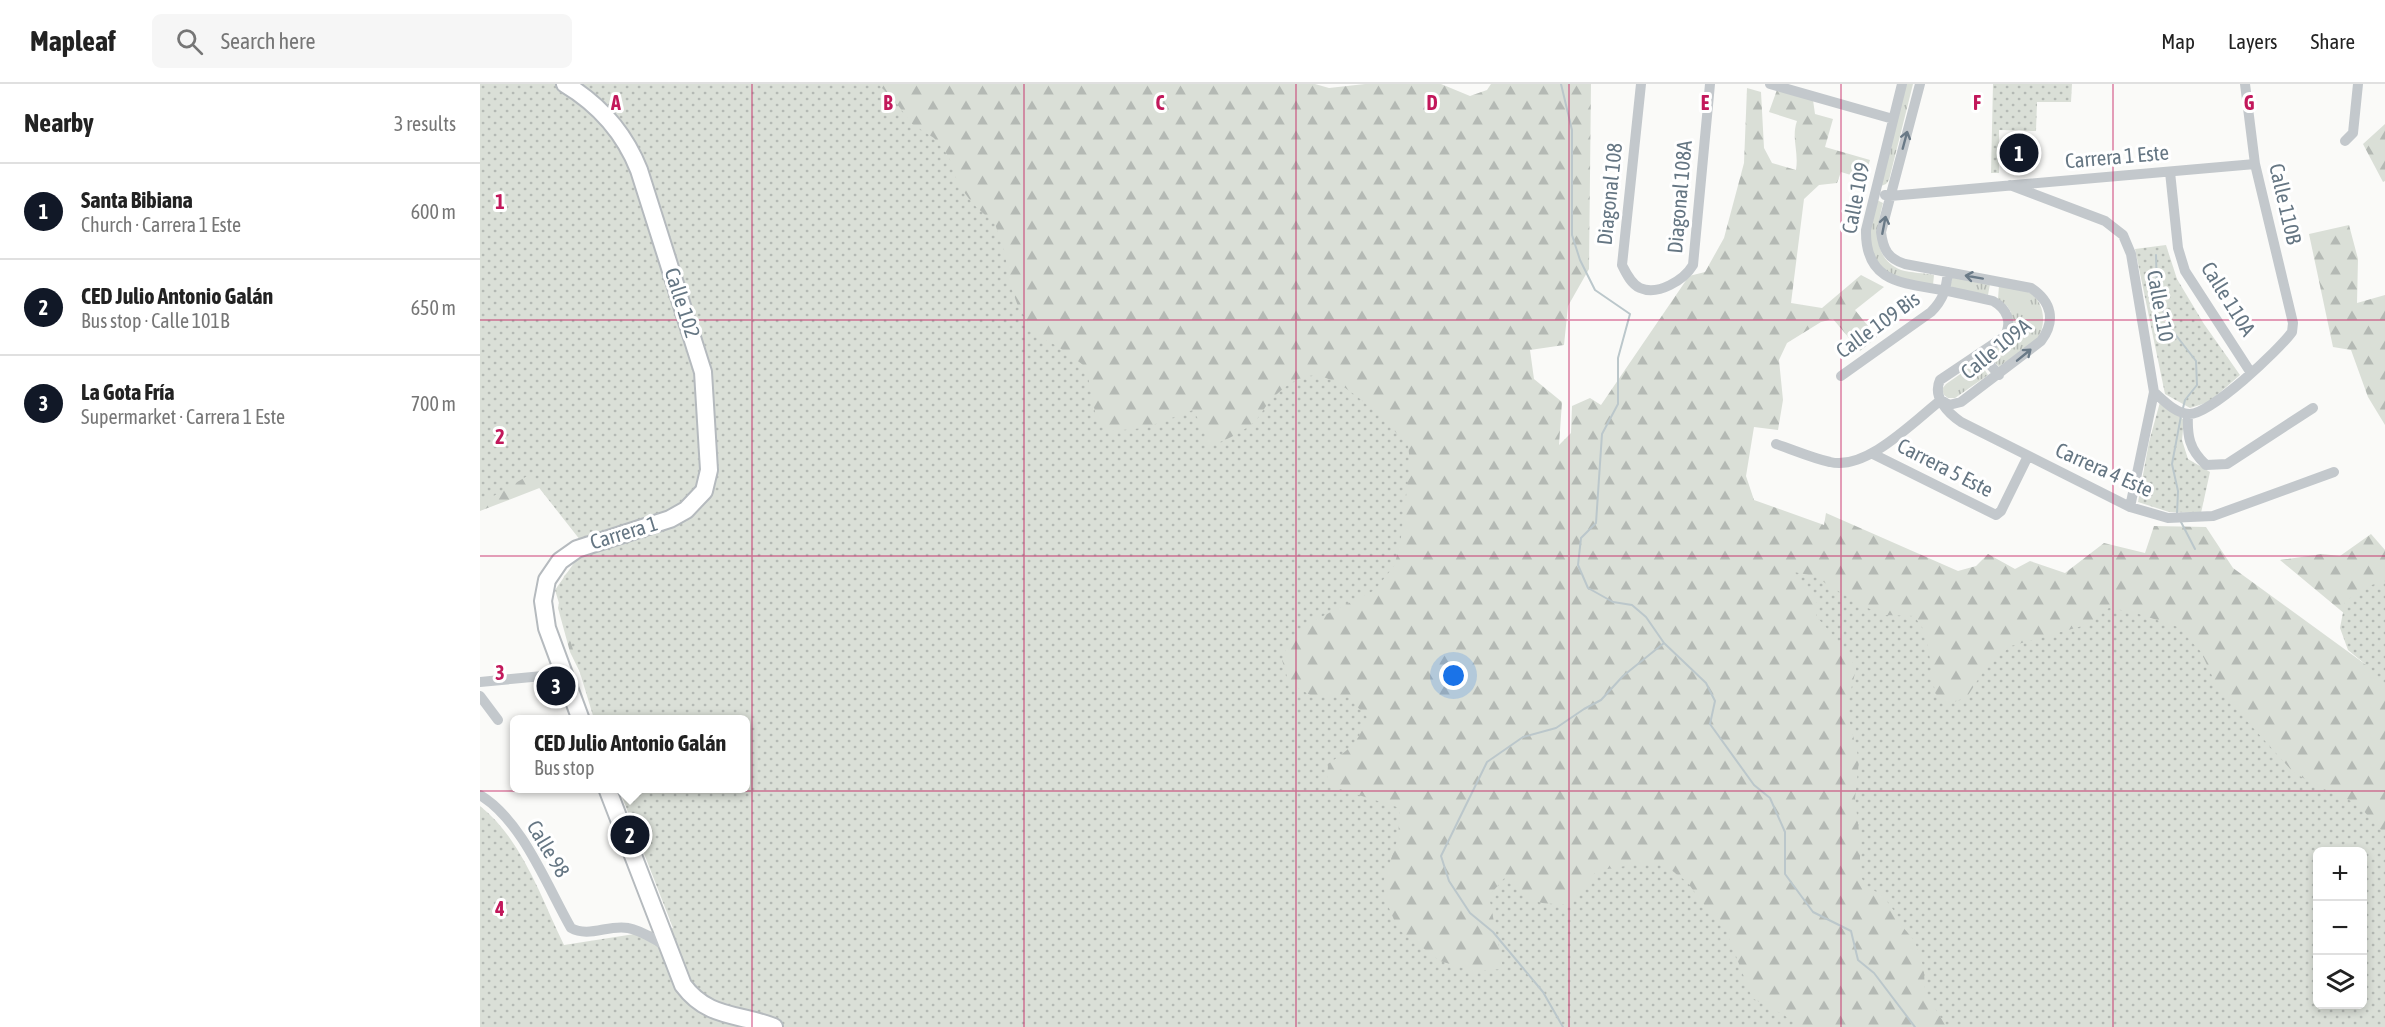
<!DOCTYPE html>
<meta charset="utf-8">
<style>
:root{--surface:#fff;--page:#f6f6f6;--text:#222;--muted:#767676;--line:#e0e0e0;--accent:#111827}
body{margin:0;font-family:"Asap Condensed",sans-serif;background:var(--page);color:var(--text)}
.controls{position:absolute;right:18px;bottom:18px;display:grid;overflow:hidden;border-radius:9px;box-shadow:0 3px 9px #0003}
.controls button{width:54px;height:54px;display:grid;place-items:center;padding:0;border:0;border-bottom:2px solid var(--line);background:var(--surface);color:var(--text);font:30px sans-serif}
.you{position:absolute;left:974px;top:592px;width:21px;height:21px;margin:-15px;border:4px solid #fff;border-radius:50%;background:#1a73e8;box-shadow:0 0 0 9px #1a73e833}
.badge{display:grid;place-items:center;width:39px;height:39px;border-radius:50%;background:var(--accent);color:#fff;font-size:20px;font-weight:700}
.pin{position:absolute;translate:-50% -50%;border:3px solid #fff;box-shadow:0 2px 6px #0006}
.popup{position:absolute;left:30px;top:631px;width:240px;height:78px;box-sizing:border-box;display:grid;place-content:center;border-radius:9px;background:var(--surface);filter:drop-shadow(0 2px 4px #0005);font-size:20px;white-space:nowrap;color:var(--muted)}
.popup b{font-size:22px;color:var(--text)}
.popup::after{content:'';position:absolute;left:50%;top:100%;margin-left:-12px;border:12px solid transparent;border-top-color:var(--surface)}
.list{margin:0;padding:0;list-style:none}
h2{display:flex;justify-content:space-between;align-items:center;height:78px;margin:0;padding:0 24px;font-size:26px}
h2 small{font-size:20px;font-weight:400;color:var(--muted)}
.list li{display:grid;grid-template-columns:39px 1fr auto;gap:18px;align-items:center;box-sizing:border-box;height:96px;padding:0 24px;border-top:2px solid var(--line)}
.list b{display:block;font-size:22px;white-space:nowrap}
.list p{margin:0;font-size:20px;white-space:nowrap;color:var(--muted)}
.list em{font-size:20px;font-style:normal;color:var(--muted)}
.icon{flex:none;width:33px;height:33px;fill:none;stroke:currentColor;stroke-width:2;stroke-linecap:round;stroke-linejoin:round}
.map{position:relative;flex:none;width:1905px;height:943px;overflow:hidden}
header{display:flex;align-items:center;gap:36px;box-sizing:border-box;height:84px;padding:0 30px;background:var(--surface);border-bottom:2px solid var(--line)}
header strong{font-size:28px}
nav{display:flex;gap:33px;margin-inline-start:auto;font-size:21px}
.search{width:420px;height:54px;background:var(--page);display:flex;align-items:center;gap:15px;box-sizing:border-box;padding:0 21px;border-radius:9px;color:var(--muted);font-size:22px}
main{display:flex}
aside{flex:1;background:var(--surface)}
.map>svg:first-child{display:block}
.grass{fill:url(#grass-tufts)}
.forest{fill:url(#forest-firs);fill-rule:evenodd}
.park{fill:url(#park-dots);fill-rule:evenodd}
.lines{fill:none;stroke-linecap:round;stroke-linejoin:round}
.stream{stroke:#bbc7cb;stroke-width:2}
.primary-casing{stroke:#b5babe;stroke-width:20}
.minor{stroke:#c3c8cc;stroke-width:10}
.primary{stroke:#fff;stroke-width:16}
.oneway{stroke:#6a7a87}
.grid{fill:none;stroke:#c2185b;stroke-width:1.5;stroke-opacity:0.55}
.labels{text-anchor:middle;stroke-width:6;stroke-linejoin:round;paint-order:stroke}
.street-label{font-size:21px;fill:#657683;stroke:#fff}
.grid-label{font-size:20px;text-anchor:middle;font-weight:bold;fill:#c2185b;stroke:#fff;stroke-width:6;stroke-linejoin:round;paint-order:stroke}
</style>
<header>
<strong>Mapleaf</strong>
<div class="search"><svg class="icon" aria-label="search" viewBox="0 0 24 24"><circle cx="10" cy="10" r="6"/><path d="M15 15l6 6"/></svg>Search here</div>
<nav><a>Map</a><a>Layers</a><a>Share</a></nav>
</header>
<main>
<aside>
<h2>Nearby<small>3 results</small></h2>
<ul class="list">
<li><span class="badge">1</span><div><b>Santa Bibiana</b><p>Church · Carrera 1 Este</p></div><em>600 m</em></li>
<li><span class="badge">2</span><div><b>CED Julio Antonio Galán</b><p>Bus stop · Calle 101B</p></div><em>650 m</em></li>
<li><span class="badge">3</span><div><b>La Gota Fría</b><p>Supermarket · Carrera 1 Este</p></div><em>700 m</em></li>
</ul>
</aside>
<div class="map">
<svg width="1905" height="943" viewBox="0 0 1905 943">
<defs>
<pattern id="grass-tufts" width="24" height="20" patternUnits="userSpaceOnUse" patternTransform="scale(1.5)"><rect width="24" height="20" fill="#dadfd7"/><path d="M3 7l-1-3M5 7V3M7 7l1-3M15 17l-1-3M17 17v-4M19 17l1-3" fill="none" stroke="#b4b9b4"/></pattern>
<pattern id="forest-firs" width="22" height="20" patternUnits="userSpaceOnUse" patternTransform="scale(1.5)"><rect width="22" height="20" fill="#dadfd7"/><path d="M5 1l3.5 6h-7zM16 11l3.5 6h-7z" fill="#b4b9b4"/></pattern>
<pattern id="park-dots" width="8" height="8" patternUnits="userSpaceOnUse" patternTransform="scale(1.5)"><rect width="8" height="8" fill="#dadfd7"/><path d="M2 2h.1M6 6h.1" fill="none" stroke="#b4b9b4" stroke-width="1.8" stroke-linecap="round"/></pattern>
</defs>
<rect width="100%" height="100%" fill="#fafaf8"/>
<path class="grass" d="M1426 0H1433L1409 96 1406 100 1401 102Z
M1397 116 1403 119C1397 142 1391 174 1421 186 1431 189 1444 189 1454 191L1453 201C1441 199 1427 199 1416 194 1382 178 1389 146 1397 116Z
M1472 193 1510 200 1508 211 1470 204Z
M1519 201C1528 203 1540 204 1548 208 1565 216 1567 241 1557 255L1519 283 1508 269 1525 258 1531 228 1527 222 1518 215Z
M1499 277 1508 291 1475 314H1468L1464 311 1462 305 1466 300Z"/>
<path class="forest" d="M0 0H835L849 4 885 0H961L990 12 1007 6 1011 0H1111L1109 185 1088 222 1084 261 1050 266 1054 295 1082 318 1079 361 1091 349 1092 322 1110 314 1121 321 1209 192 1225 188 1244 154 1264 79 1267 4 1281 8 1284 64 1292 79 1316 86C1319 67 1311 54 1317 37L1289 28 1298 3 1333 16 1335 30 1353 35 1345 63 1390 76 1384 95 1361 88 1357 99 1339 101 1324 115 1311 219 1342 224 1381 191 1404 203 1375 226 1397 253 1380 267 1353 235 1341 238 1307 259 1299 276 1303 316 1298 346 1274 343 1266 392 1274 416 1344 441 1346 429 1478 487 1496 482 1508 470 1535 485 1550 477 1585 489 1624 459 1665 469 1674 442 1726 443 1753 484 1885 580 1905 576V943H329L266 704V636L112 613 90 568 78 524 84 492 99 478 110 457 80 396 0 427ZM1838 768H1882V920H1838Z
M1905 40V97L1903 98 1883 60Z
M1869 141 1878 175 1877 219 1905 211V341L1888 313 1871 266 1853 263 1829 150Z
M1891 450 1905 466V547L1889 550 1800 476 1842 470 1860 472Z"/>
<path class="park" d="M0 0H398L414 16 432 40 454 54 469 73 478 100 493 120 515 140 525 169 529 198 538 222 556 251 577 262 606 283 616 333 631 347 665 344 713 326 725 348 728 363C743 357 760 350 773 339 781 332 785 321 793 314 803 304 814 295 828 292 858 285 908 341 928 360L930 380 926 413 920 461 914 482 895 506 829 539 809 557 802 576 809 599 832 612 868 613 887 633C878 659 870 665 848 680L847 701 920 724 918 754 903 799 906 817 918 845 960 877 993 887 1023 885 1009 812 1027 791C1051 818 1051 820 1087 820L1108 800 1116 787 1157 780 1182 779 1207 798 1225 822 1243 838 1272 914 1304 931 1319 943H0V722C42 755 61 814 84 861L193 844 139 705 266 704V636L114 635 75 506 94 479 108 466 49 391 0 420Z
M1513 0H1592L1591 18H1557L1556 47 1519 46V89H1511Z
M1686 161 1697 195 1724 240 1760 291 1729 318 1710 324 1685 310 1655 165Z
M1680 318 1704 336 1702 356 1708 375 1730 388 1721 429 1689 428 1658 418 1669 358Z
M1314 488 1334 492 1379 520 1403 531 1434 532 1442 543 1448 562 1455 609 1466 621 1487 613 1506 583 1531 562 1606 541 1629 524 1653 528 1698 543 1721 568 1738 605 1813 688 1837 702 1878 720 1898 744 1905 748V943H1467L1445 909 1444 887 1440 870 1433 855 1422 842 1415 828 1403 812 1387 802 1380 792V755L1375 715 1379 676 1369 635V614L1376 585 1367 567 1336 532 1338 522 1333 508 1320 502ZM1838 768H1882V920H1838Z
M1905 497V603L1891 585 1868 566 1860 544 1865 518 1885 503Z"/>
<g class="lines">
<path class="stream" d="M1081 0 1092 46V151L1100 176 1115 206 1150 230 1138 274V320L1122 350 1116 439 1101 454 1098 481 1108 504 1133 518 1152 521 1166 533 1184 559 1226 599 1235 617 1230 640 1274 701 1290 714 1305 748V790L1333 828 1371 847 1378 876 1394 889 1435 943
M1676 171 1677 208 1688 241 1716 277 1717 301 1705 316 1703 324
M1697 430 1698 407 1692 380 1701 332
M1701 438 1715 465
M1083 943 1063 908 1013 848 990 829 969 797 961 772 1007 678 1043 653 1076 644 1104 625 1121 616 1143 592 1184 559"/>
<defs>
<path id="primary" d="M85 0C120 21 144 48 159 86L223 288 229 386 224 407 206 426 190 435 97 465 80 477 67 496 63 517 67 544 101 636
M127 704 203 901C228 935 259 929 294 943"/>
</defs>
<use href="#primary" class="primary-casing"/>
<path class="minor" d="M1161 0 1142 181C1146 189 1151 200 1160 204 1178 212 1204 196 1213 181L1230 0
M1290 0 1413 35
M1422 0 1386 146C1385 198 1421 199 1462 206 1479 209 1496 213 1513 217 1527 225 1533 238 1524 253L1460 296C1452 313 1468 329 1481 338L1650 423 1688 434 1733 432 1854 388
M1440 0 1401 148C1403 165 1408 175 1425 180L1551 204C1572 218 1576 237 1561 257L1481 318 1469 321 1461 316
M1865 57 1873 49 1878 0
M1690 88 1698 164 1705 187 1771 289
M1530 101 1625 137 1643 151 1651 170 1674 308 1650 423
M1405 111 1410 112 1775 80
M1501 270 1519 291
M1361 292 1451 228C1464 215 1466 205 1468 188
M1674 308C1684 317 1695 329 1709 330 1730 331 1799 266 1812 248L1813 239 1775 80 1765 0
M1708 330C1707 352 1709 365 1726 381L1747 380 1833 324
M1296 360C1314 366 1332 374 1350 378 1386 387 1433 338 1461 316
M1393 370 1516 431 1521 427 1548 372
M0 598 84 590
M0 612 18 636
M0 711C42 736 67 802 91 844 109 854 129 840 148 844 161 846 175 856 187 862"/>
<use href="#primary" class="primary"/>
</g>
<defs><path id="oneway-shaft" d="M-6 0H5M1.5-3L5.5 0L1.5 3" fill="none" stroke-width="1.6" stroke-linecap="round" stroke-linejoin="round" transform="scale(1.5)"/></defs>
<g class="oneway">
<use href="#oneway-shaft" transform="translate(1425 56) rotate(-75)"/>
<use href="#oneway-shaft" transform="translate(1404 141) rotate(-79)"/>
<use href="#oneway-shaft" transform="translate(1494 193) rotate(-170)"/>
<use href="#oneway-shaft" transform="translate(1544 271) rotate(-39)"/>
</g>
<path class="grid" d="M272 0V943M544 0V943M816 0V943M1089 0V943M1361 0V943M1633 0V943M0 236H1905M0 472H1905M0 707H1905"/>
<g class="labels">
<g class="street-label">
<text transform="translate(1637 73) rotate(-5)" y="7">Carrera 1 Este</text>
<text transform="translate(1130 110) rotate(-84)" y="7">Diagonal 108</text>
<text transform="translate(1200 113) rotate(-85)" y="7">Diagonal 108A</text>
<text transform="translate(1376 114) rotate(-79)" y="7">Calle 109</text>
<text transform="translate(1805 120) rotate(77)" y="7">Calle 110B</text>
<text transform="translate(1748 215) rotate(58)" y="7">Calle 110A</text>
<text transform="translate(202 219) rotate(72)" y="7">Calle 102</text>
<text transform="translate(1680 222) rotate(80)" y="7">Calle 110</text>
<text transform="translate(1398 241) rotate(-36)" y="7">Calle 109 Bis</text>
<text transform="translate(1516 265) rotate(-39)" y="7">Calle 109A</text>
<text transform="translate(1465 384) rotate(27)" y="7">Carrera 5 Este</text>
<text transform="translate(1624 386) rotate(24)" y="7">Carrera 4 Este</text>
<text transform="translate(144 449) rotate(-17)" y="7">Carrera 1</text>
<text transform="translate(68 765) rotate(59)" y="7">Calle 98</text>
</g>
</g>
<g class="grid-label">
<text x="136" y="26">A</text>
<text x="408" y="26">B</text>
<text x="680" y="26">C</text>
<text x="952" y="26">D</text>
<text x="1225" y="26">E</text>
<text x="1497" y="26">F</text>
<text x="1769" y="26">G</text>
<text x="20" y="125">1</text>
<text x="20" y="360">2</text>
<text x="20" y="596">3</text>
<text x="20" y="832">4</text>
</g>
</svg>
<div class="controls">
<button>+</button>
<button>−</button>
<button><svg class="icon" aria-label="layers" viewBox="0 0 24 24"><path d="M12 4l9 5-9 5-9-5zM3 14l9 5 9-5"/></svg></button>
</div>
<div class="you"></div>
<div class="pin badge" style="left:1539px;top:69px">1</div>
<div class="pin badge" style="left:150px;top:751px">2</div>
<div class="popup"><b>CED Julio Antonio Galán</b>Bus stop</div>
<div class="pin badge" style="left:76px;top:602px">3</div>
</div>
</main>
